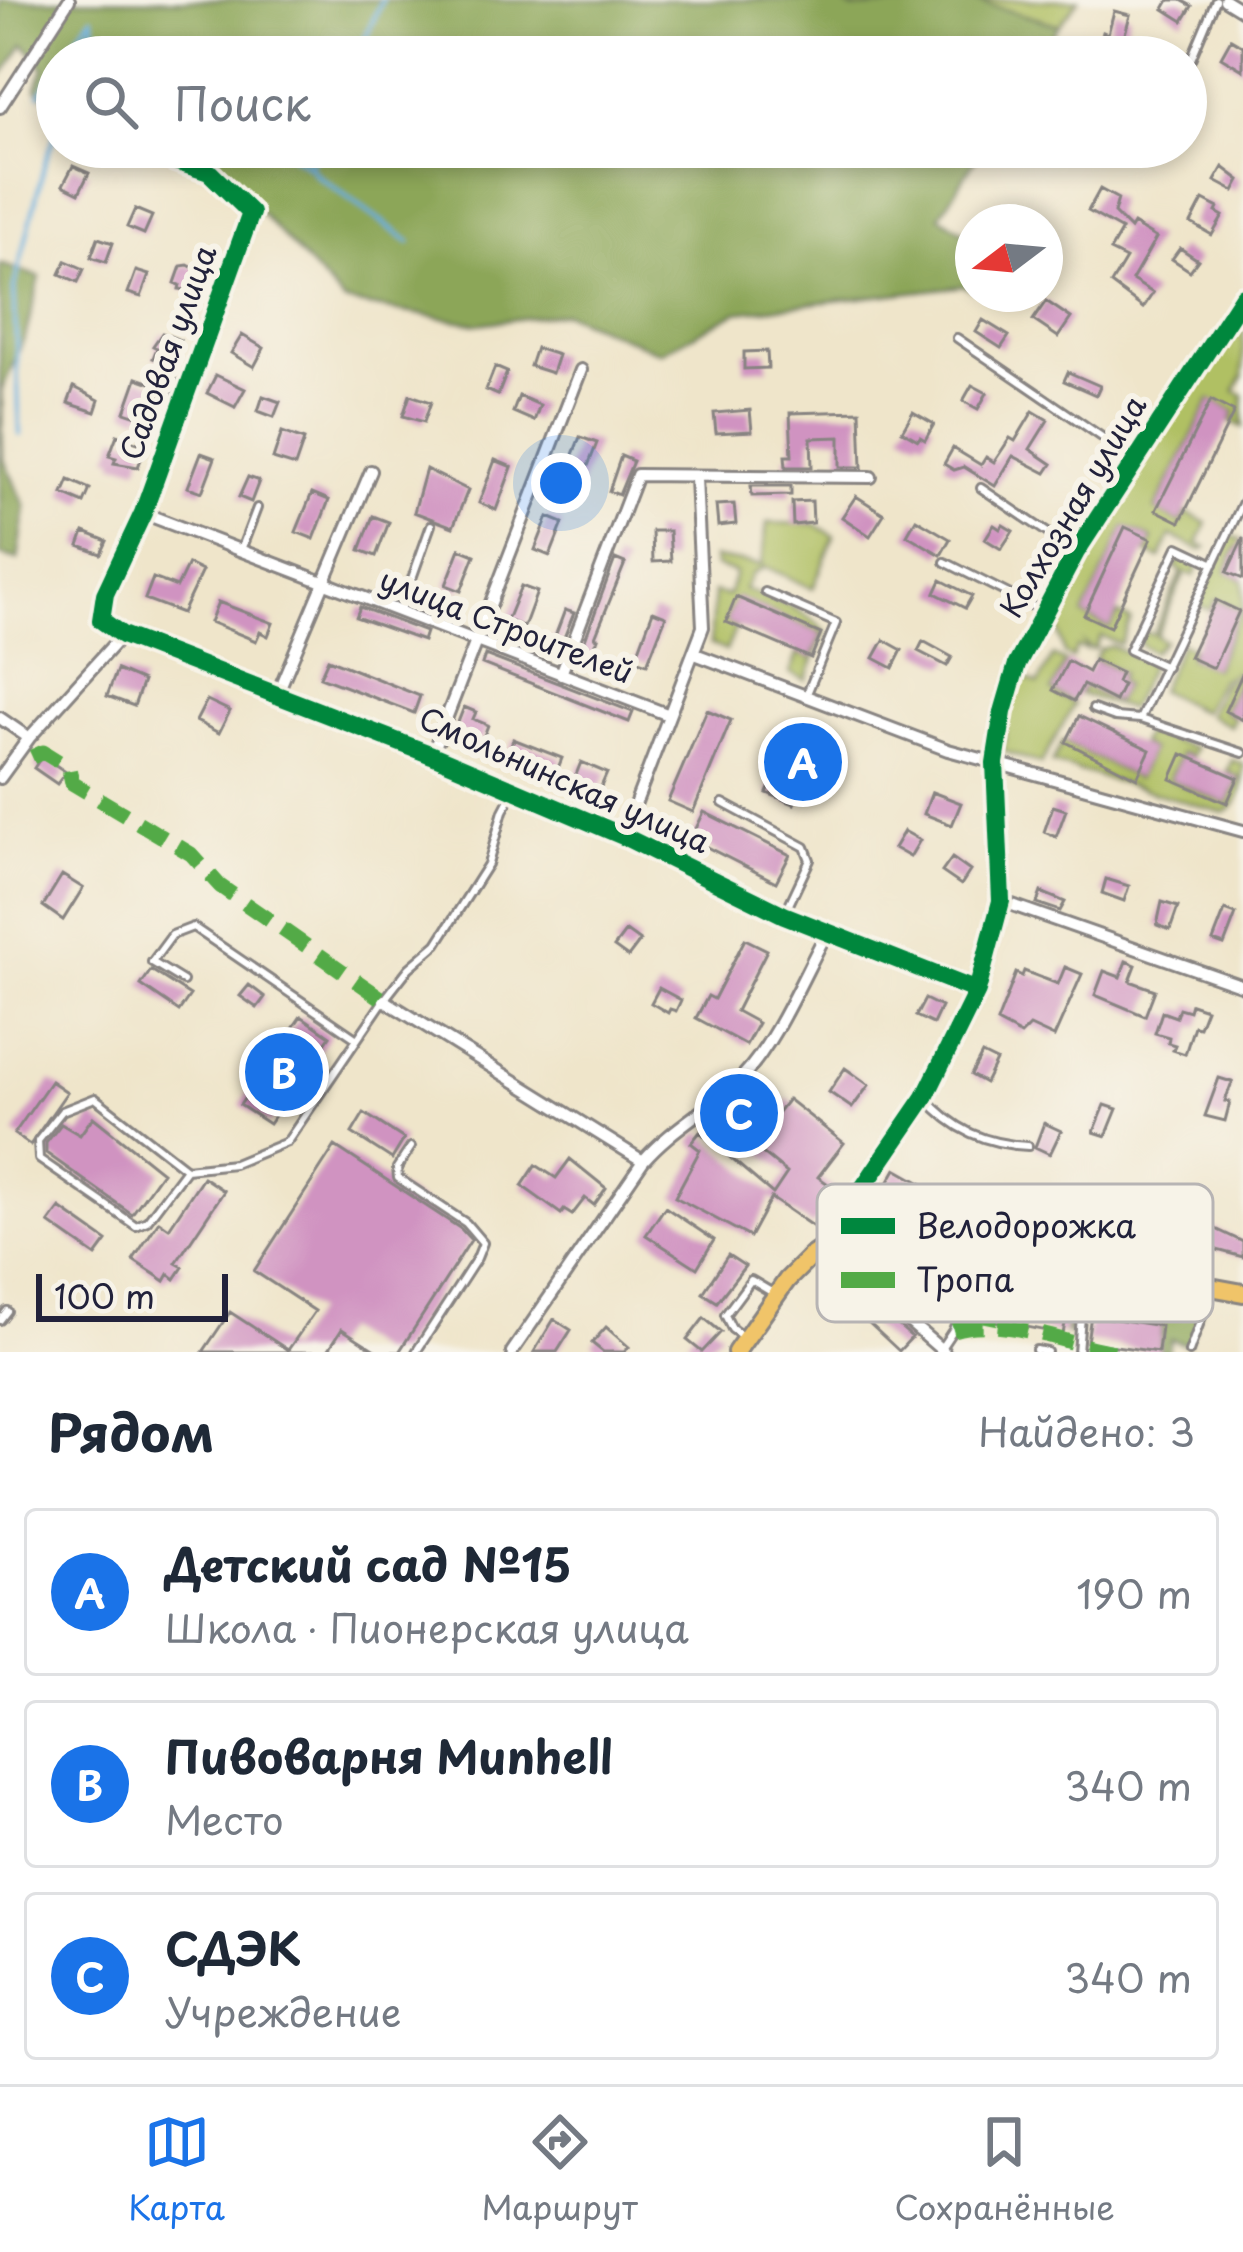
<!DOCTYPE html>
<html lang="ru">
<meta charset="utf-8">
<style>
:root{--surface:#fff;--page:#f2f2f3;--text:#1f2937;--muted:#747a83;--line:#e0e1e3;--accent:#1a73e8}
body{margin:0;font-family:"Playpen Sans",sans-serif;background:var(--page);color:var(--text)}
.compass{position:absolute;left:955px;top:204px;width:108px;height:108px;border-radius:50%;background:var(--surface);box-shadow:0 6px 18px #0003;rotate:254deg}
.scale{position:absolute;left:36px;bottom:30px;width:192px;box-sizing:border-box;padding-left:12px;border:6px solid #22223b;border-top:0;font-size:33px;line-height:42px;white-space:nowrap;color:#22223b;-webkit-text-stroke:9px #f7f3e8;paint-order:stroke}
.you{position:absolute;left:561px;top:483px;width:42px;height:42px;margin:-30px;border:9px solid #fff;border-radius:50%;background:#1a73e8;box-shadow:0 0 0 18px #1a73e833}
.badge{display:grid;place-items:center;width:78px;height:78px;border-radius:50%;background:var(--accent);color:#fff;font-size:39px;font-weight:700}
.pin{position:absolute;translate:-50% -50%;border:6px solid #fff;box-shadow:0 3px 12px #0006}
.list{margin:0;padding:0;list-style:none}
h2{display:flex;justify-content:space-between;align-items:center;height:156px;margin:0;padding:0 48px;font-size:51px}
h2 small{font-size:39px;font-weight:400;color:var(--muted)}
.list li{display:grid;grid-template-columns:78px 1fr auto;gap:36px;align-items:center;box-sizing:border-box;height:168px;margin:0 24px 24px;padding:0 24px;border:3px solid var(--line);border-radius:12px}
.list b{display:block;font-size:45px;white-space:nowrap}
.list p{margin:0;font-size:39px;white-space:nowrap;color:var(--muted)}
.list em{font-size:39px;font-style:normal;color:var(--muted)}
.icon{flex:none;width:66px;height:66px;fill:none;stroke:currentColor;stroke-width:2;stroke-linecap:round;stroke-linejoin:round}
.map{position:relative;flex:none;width:1243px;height:1352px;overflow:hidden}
.search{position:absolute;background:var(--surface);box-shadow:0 6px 18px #0003;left:36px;right:36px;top:36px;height:132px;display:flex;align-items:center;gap:30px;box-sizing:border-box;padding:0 42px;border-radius:66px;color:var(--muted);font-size:45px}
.sheet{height:732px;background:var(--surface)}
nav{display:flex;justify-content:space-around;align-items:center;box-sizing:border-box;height:168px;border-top:3px solid var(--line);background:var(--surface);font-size:33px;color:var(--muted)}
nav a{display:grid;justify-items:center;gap:6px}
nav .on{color:var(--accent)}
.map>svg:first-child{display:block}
.green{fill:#b0c063;stroke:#69714f;stroke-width:3}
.forest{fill:#8ca659;stroke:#57644a;stroke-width:3}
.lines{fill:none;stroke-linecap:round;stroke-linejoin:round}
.stream{stroke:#66afde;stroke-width:4.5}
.building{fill:#d093c1}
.service-casing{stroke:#888482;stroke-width:12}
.minor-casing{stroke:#888482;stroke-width:16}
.primary-casing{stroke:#888482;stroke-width:22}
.service{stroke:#fff;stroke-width:6}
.minor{stroke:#fff;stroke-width:10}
.primary{stroke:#f0c469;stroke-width:16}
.quiet{stroke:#53aa46;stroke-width:15;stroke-dasharray:30 15;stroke-linecap:butt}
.cycleway-casing{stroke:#f7f3e8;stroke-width:26}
.cycleway{stroke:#00873e;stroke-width:18}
.labels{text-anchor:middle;stroke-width:12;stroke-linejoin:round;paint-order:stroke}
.street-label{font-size:30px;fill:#22223b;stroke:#f7f3e8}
.key{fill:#f7f3e8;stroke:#b7b4b4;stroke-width:3}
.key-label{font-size:33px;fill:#22223b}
</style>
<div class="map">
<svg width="1243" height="1352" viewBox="0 0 1243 1352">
<rect width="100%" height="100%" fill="#f7f3e8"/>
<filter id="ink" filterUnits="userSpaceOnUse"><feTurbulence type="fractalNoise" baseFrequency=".00833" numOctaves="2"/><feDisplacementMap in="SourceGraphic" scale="24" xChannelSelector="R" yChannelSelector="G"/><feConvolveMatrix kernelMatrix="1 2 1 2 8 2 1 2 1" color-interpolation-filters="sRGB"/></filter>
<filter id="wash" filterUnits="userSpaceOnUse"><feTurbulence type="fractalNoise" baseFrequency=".004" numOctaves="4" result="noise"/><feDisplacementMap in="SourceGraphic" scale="48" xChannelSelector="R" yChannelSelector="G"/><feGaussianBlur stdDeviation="2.7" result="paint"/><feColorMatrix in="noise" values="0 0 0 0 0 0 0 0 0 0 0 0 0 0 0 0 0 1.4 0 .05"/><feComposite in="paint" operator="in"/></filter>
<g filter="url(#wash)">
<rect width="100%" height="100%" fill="#efe5ca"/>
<path class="green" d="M840 0H1079L1059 25 976 1 852 9Z
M1243 306V376L1235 391 1243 395V427L1231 421 1235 412 1210 400 1155 509 1181 523 1187 513 1207 523 1198 543 1206 547 1201 550 1171 536 1160 559 1147 553 1153 539 1125 527 1083 615 1110 628 1118 614 1131 620 1120 644 1101 636 1094 650 1084 643 1087 650 1077 647 1072 658 1064 654 1057 624 1045 616 1138 464Z
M767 523 815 524 834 536 813 589 766 567 753 573 744 589C773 602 803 606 825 631L806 680 790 673 798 653 811 658 820 633 737 598 726 621 736 627 726 651 710 644 714 592 728 596 735 573 715 566 714 558 762 565Z
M1230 535 1243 541V549L1237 547 1226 571 1243 580V669L1220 680 1202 712 1159 690 1181 643 1192 648 1188 657 1214 668 1241 610 1216 599 1210 610 1198 605Z
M1183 557 1198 567 1194 576 1185 573 1156 636 1164 641 1153 652 1141 646 1139 640 1144 632 1153 634 1182 572 1174 566Z
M1112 646 1148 663 1150 667 1129 709 1080 694 1083 686 1115 702 1124 685 1119 681 1122 673 1095 659 1100 649Z
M1053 656 1065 662 1052 691 1074 704 1041 764 1003 751 1007 714 1019 675 1038 684Z
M1243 674V687L1236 684 1223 711 1234 718 1230 726 1208 715 1223 683Z
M1145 733 1195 748 1191 756 1181 753 1169 779 1227 804 1240 778 1227 771 1232 760 1243 764C1243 785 1243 804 1224 813L1052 763 1063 741 1137 779 1151 750 1140 744Z"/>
<path class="forest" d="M0 0H840L852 9 976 1 1059 25 1039 57H57V108L36 88 44 68 24 44 0 79Z
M163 147H983L940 216 973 238V290L964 286 737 312 660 352 565 313 478 324 344 302 254 206 187 154Z
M0 264 40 277 26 334 2 390 3 458 26 507 18 560 0 555Z
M998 1263 1074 1278 1077 1299 1071 1334 1066 1333 1069 1305 999 1293 992 1325H966L969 1307 977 1309 976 1319 985 1320 986 1308 970 1305 983 1269Z
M1097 1282 1206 1298 1188 1345 1170 1339 1168 1352H1160L1162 1324 1092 1314Z"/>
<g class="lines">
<path class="stream" d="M63 57 92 17 100 57
M357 57 382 0
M40 94 57 67
M280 147 309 166
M318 147 309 166 317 175 410 242
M20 435 14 288 45 162 57 128"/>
</g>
<g id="blocks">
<path class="building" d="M1169 0H1181L1192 6 1183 21 1164 9Z
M1114 11 1130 15 1119 57 1098 47 1103 32 1108 34Z
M1231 39 1243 46V70L1221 57Z
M73 166 89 173 79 193 63 185Z
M1223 167 1240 180 1234 191 1215 181Z
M1100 189 1118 199 1114 213 1130 229 1133 224 1156 238 1132 280 1153 293 1143 308 1111 284 1126 259 1110 251 1122 230 1088 211Z
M1203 200 1218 208 1216 212 1223 216 1212 235 1191 223Z
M135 209 152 216 144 234 127 227Z
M98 238 113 243 106 262 91 257Z
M1180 248 1198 260 1190 271 1172 259Z
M66 261 84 269 78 282 60 274Z
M188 265 207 275 200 292 179 289 180 285 175 283 181 266Z
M136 271 149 275 141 297 128 293Z
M1046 301 1071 318 1058 337 1033 320Z
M983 320 1009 336 1001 348 976 332Z
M162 333 180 340 171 364 153 358 157 348 153 346Z
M242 335 264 348 254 367 231 353Z
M536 348 558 355 552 373 530 366Z
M767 351 768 368 744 369V352Z
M495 367 507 372 498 395 486 390Z
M1068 372 1100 386 1096 395 1064 381Z
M164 374 179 380 173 394 161 389 153 415 142 411 140 417 125 412 137 378 160 386Z
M216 375 245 389 235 407 207 393Z
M972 385 987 393 978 409 963 401Z
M74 387 99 400 95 412 68 403Z
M410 395 431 402 424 422 403 416Z
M263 396 280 402 274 417 258 411Z
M519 396 540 405 534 421 513 412Z
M1211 400 1234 412 1180 522 1156 510Z
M750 410 752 431 716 433 714 413Z
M860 411 862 467H840V437L811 438 812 467H786L785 456H792L790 413Z
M1033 411 1048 420 1030 449 1052 464 1046 473 1013 456 995 486 964 467 954 470 944 464 953 448 981 465 986 457 994 462 1010 438 1015 441Z
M913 412 934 424 925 440 920 437 918 440 902 431Z
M282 432 304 440 295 466 273 459Z
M117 435 146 446 138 467 114 463 116 458 109 456Z
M580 437 597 443 579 489 562 482Z
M201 453 215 458 202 492 188 487Z
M621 456 633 461 619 495 609 491Z
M495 460 512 467 496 510 479 503Z
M426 469 468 490 453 527 414 512Z
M248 477 259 481 251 502 239 497Z
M69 480 90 489 84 503 63 494Z
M751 486H791V495L752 496Z
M312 493 329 500 314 539 296 532Z
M856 496 884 514 870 536 842 517Z
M812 501 813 523 793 525 792 502Z
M734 504 736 524 718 526 716 505Z
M373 516 389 522 376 556 360 550Z
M548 517 563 523 550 556 535 550Z
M916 519 950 539 941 555 907 535Z
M994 525 1000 529 1003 525 1013 531 1001 549 985 539Z
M1125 527 1151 539 1110 627 1084 615Z
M652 531H669L671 561 653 562Z
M84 532 107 541 101 554 79 546Z
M1243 538V579L1227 572Z
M460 549 475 555 461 591 446 585Z
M615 559 625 563 595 637 598 638 589 662 578 658Z
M188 564 202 571 182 613 145 599 153 578 177 587Z
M941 580 972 596 965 608 935 593Z
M521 586 537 592 524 627 507 620Z
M736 597 821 634 811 658 726 622Z
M1216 600 1239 611 1213 668 1189 657Z
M218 602 273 623 268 636 260 632 256 641 210 622Z
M360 607 426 632 423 641 356 617Z
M565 610 574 613 556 657 540 651 546 636 554 639Z
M653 611 666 616 647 664 635 660Z
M884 640 902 650 893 668 874 658Z
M923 641 952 657 947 666 918 651Z
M485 655 633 712 629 722 482 664Z
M328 659 420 696 414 713 320 677Z
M1094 660 1121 673 1117 682 1123 685 1115 701 1083 685 1074 701 1053 690 1068 661 1088 672Z
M117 670 143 681 134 706 107 696Z
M1243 672V720L1225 711Z
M207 700 230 711 219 733 196 721Z
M464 707 476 712 473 719 488 725 482 741 455 730Z
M707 710 731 720 693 812 668 801Z
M1079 716 1150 750 1137 778 1066 742Z
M779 730 834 753 827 769 771 746Z
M513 739 562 758 556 773 508 755Z
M1182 754 1238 778 1227 803 1171 779Z
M42 756 66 772 57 784 34 768Z
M581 762 607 773 599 791 574 780Z
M775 775 802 784 794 804 767 793Z
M932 792 961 803 952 825 924 814Z
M1053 806 1066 810 1056 837 1044 832Z
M704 812 790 855 776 882 691 839Z
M904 831 920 840 910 857 894 848Z
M952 858 970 871 961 885 942 872Z
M62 875 83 888 63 920 43 906Z
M1106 879 1129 886 1124 901 1102 893Z
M1041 892 1065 902 1060 911 1037 903Z
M1162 902 1178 907 1170 930 1157 925Z
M1225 910 1236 914 1224 945 1213 941Z
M626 931 640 941 628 957 614 947Z
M745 939 767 950 736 1011 758 1023 746 1045 696 1018 708 996 714 999Z
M1126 961 1136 965 1130 981 1155 990 1145 1016 1095 995 1104 971 1120 977Z
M1065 967 1082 974 1054 1037 1030 1026 1021 1035 997 1022 1016 973 1022 976 1024 971 1058 984Z
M151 970 190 995 179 1011 141 985Z
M249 985 265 997 257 1008 240 996Z
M659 988 681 1000 676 1011 670 1009 668 1013 651 1003Z
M925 999 941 1007 933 1024 916 1016Z
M1191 1004 1206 1009 1199 1027 1194 1026 1185 1054 1173 1050 1175 1045 1168 1043 1169 1037 1155 1033 1162 1012 1176 1017 1179 1008 1189 1011Z
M301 1016 330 1036 269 1124 240 1105Z
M982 1054 996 1061 985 1083 971 1075Z
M845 1068 869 1085 852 1108 829 1092Z
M1219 1078 1232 1082 1225 1101 1230 1102 1225 1121 1205 1116Z
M51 1081 67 1092 30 1145 14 1134Z
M740 1093 774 1117 788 1099 844 1143 818 1177 841 1193 812 1226 771 1198 750 1237 675 1197 700 1150 691 1143 700 1132 773 1194 787 1173 760 1151 761 1137 724 1106Z
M1105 1105 1117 1109 1106 1136 1094 1132Z
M364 1113 404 1139 392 1159 352 1133Z
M93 1117 162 1172 132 1214 46 1153V1143L61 1124 80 1135Z
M1044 1123 1061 1131 1050 1154 1035 1147Z
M335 1146 461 1229 471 1240 399 1352H378L342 1329 327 1352H203L230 1312 288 1350 315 1311 254 1271Z
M570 1159 606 1188 594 1205 585 1198 572 1215 564 1210 561 1214 522 1186 536 1165 556 1178Z
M896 1169 928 1187 919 1203 887 1185Z
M203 1177 224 1191 176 1263 183 1267 175 1279 169 1274 165 1281 133 1260 159 1221 169 1228Z
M665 1207 714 1240 697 1268 646 1235Z
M60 1208 107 1241 96 1256 49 1223Z
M1197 1220 1243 1242V1257L1191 1243Z
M728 1255 745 1266 717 1302 703 1293Z
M849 1282 912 1337 899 1351 838 1294Z
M1000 1294 1068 1307 1063 1334 995 1321Z
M1091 1315 1161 1326 1158 1352 1087 1342Z
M704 1318 721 1332 702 1352 687 1340Z
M554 1319 571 1330 557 1352H534Z
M606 1327 629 1347 624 1352H603L592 1343Z"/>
</g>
</g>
<g filter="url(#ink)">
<use href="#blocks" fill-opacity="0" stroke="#888482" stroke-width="3"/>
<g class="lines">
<defs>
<path id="service" d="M1186 71 1216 0
M957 338 1134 459
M981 488 1076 552
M241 550 257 508
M945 562 1042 611
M765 592 836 623 806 696
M400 612 431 525
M1166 667 1129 650 1178 547 1214 564
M1093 709 1115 717 1140 719 1243 753
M1140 719 1243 502
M723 803 805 847 810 860 784 915
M183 981 152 962 172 935 193 927 357 1039
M925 1097C953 1130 985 1144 1028 1146
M411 1147 397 1168 398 1178 466 1223 483 1243 477 1258 416 1352
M186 1169 95 1098 62 1111 38 1141 39 1159 136 1226 147 1221 186 1169 234 1164 287 1142 384 1000 409 968 437 944 488 864 503 811 513 792
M0 1320 7 1311
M745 1338 732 1329 725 1315 751 1280 773 1293
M941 1348 953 1330 983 1248
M1036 1350 1047 1352
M1078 1352 1085 1269
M1189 1352 1212 1289"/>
<path id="minor" d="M1225 0 1243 11
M0 107 69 0
M131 147 209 172 251 213 143 513 105 594 101 620 122 635 432 755 623 836 784 915 977 991
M143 513 669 715
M695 654 948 750 1243 831
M561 674 637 475 871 477
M278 692 371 471
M0 718 29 738
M432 755 581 370
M0 778 29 738 122 635
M623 836 703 627 696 478
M1001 901 1243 986
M384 1000 643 1161
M851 1233 858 1195 925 1097 977 991 1001 901 995 763 1003 712 1017 664 1076 552 1243 296
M822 1246 944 1352
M512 1352 643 1161C672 1127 712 1108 742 1077 776 1042 803 976 827 932"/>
<path id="primary" d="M736 1352 787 1280 811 1256 836 1239 870 1230 943 1238 1243 1293"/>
</defs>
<use href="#service" class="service-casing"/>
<use href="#minor" class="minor-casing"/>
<use href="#primary" class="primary-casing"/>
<use href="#service" class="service"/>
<use href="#minor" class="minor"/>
<use href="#primary" class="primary"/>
<path class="quiet" d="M32 757 43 752 69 768 72 783 191 854 220 886 384 1000
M981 1251C995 1279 994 1297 988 1327
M953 1330C1006 1315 1063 1344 1114 1352"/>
<defs>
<path id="cycleway" d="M131 147 209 172 251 213 143 513 105 594 101 620 122 635 432 755 623 836 784 915 977 991
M851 1233 858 1195 925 1097 977 991 1001 901 995 763 1003 712 1017 664 1076 552 1243 296"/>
</defs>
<use href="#cycleway" class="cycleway-casing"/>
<use href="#cycleway" class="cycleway"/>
</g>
</g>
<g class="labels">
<g class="street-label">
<text transform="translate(169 353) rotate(-70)" y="10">Садовая улица</text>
<text transform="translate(1074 507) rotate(-59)" y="10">Колхозная улица</text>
<text transform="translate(506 627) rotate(21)" y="10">улица Строителей</text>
<text transform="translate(564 781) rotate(24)" y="10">Смольнинская улица</text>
</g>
</g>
<rect x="817" y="1184" width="396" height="138" rx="18" class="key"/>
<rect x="841" y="1218" width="54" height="16" fill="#00873e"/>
<rect x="841" y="1272" width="54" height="16" fill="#53aa46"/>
<g class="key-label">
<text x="916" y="1238">Велодорожка</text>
<text x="916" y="1292">Тропа</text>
</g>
</svg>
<svg class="compass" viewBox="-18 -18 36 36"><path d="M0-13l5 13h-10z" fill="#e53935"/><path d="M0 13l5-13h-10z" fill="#747a83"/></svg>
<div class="scale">100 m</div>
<div class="you"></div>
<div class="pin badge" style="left:803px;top:762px">A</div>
<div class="pin badge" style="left:284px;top:1072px">B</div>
<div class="pin badge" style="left:739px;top:1113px">C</div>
<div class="search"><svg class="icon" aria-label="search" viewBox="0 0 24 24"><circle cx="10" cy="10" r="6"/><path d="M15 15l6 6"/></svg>Поиск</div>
</div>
<section class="sheet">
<h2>Рядом<small>Найдено: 3</small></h2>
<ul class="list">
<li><span class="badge">A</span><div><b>Детский сад №15</b><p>Школа · Пионерская улица</p></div><em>190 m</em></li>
<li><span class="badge">B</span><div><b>Пивоварня Munhell</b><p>Место</p></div><em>340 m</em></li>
<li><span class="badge">C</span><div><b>СДЭК</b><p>Учреждение</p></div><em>340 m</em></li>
</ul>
</section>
<nav>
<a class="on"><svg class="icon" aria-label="map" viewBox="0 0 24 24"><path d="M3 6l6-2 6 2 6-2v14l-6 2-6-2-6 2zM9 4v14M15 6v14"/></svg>Карта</a>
<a><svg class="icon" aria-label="directions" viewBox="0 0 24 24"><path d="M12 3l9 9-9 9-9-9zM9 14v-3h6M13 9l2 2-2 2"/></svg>Маршрут</a>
<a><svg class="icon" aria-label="saved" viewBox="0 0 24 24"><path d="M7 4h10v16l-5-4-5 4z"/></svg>Сохранённые</a>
</nav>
